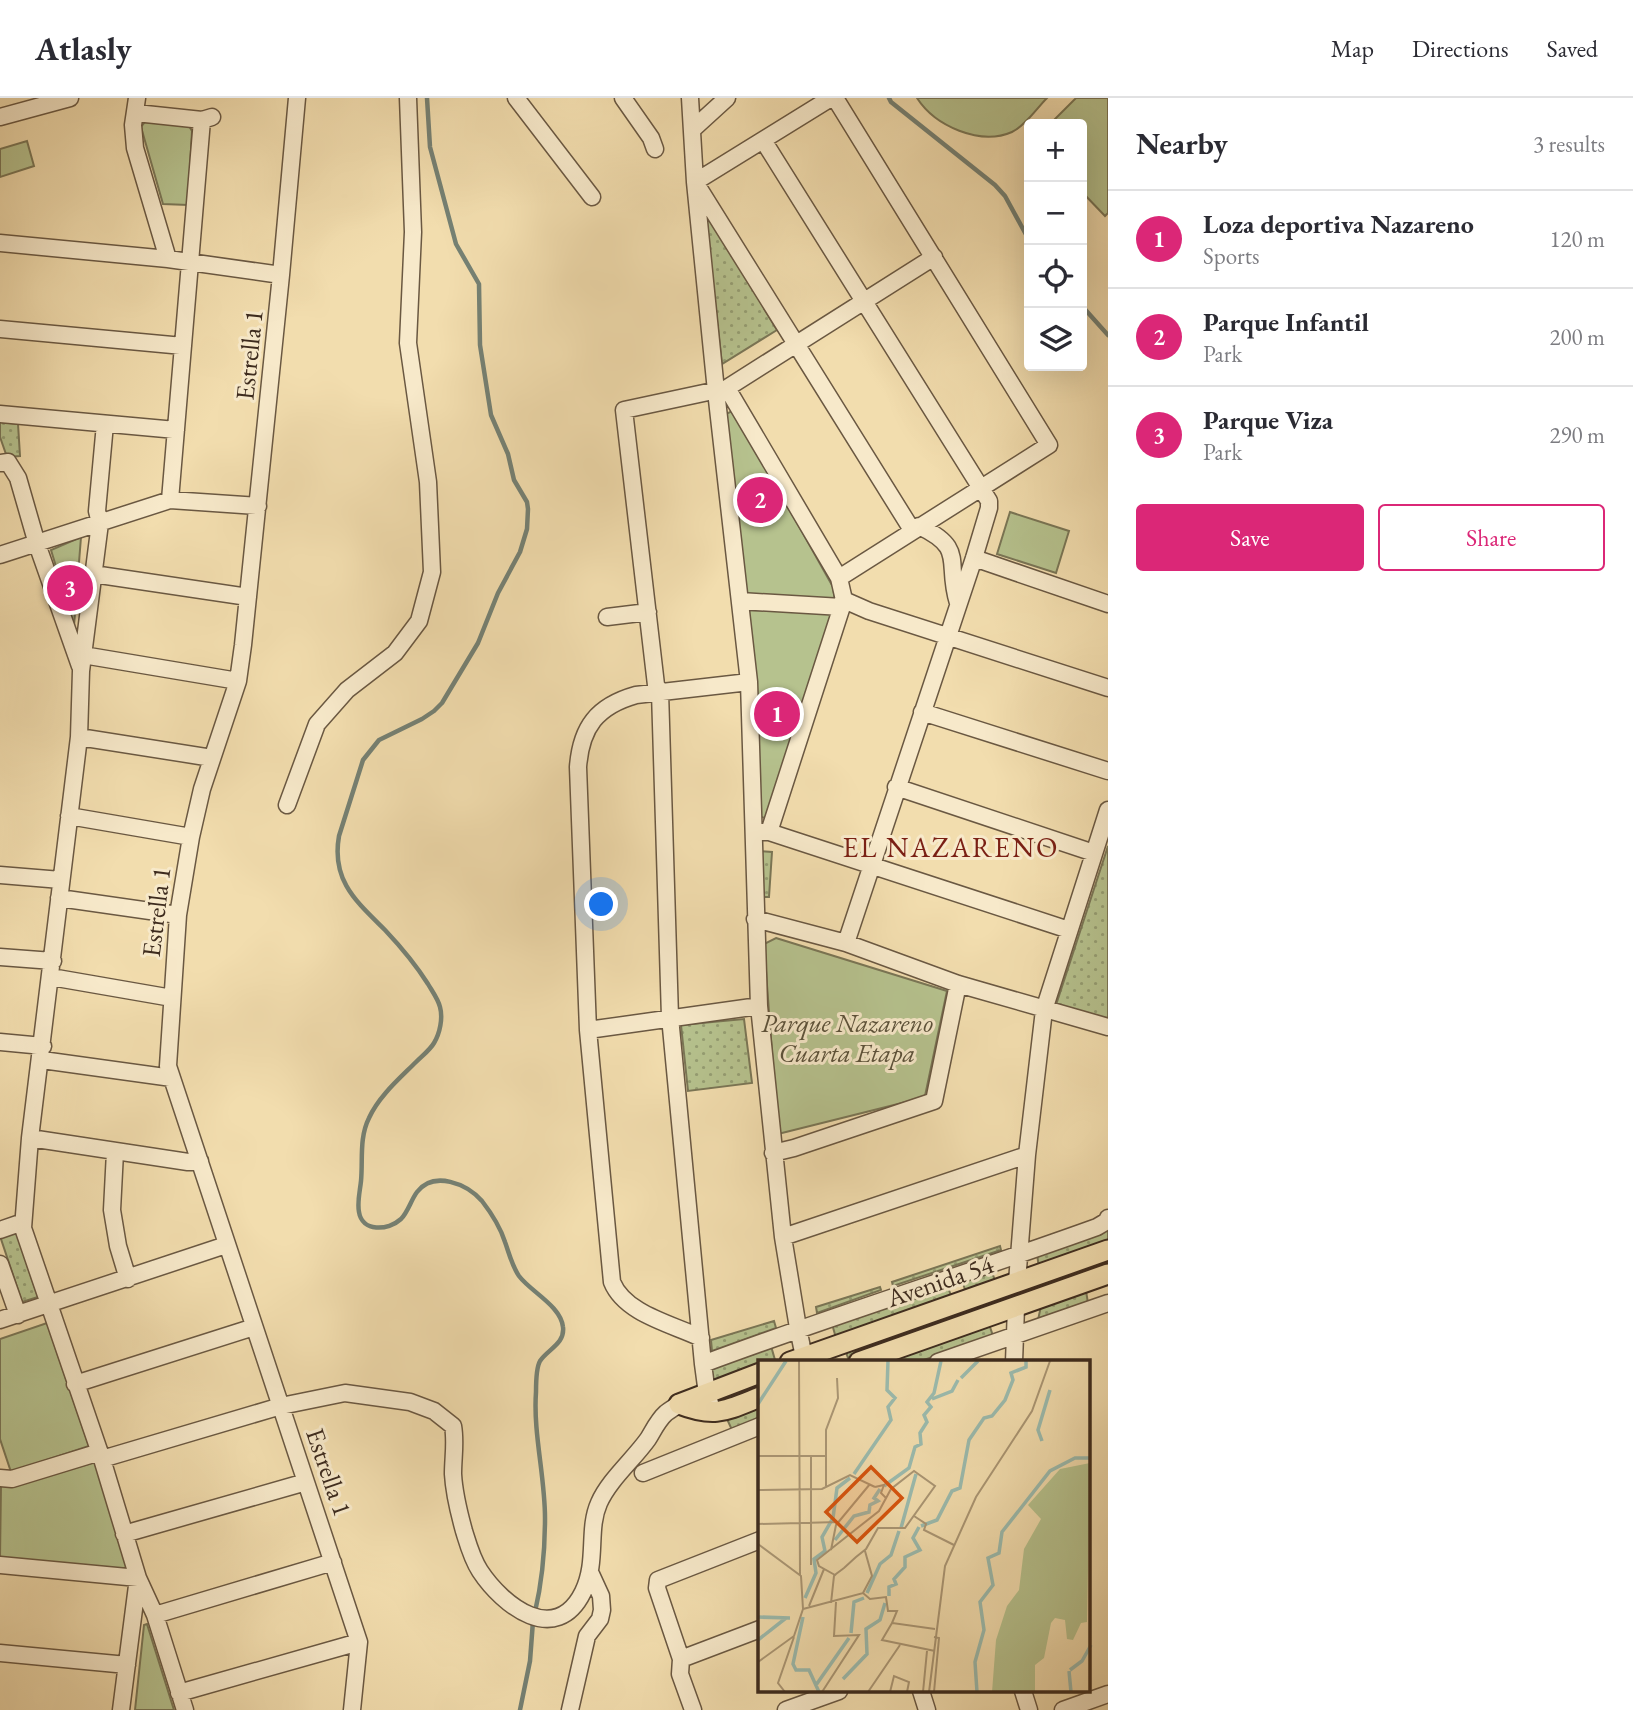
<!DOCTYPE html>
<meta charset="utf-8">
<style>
:root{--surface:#fff;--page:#f2f2f3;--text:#2b2b33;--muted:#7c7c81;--line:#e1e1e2;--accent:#db2777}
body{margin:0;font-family:"EB Garamond",serif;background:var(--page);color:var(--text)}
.controls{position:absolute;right:21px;top:21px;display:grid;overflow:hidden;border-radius:7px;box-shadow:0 7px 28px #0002}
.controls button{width:63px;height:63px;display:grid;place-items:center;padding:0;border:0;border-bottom:2px solid var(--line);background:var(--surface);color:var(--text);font:35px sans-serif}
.you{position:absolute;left:602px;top:807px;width:24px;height:24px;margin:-18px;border:5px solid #fff;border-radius:50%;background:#1a73e8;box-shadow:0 0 0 10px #1a73e833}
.badge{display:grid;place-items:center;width:46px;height:46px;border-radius:50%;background:var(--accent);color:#fff;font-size:23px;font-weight:700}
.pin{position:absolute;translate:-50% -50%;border:4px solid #fff;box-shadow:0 2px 7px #0006}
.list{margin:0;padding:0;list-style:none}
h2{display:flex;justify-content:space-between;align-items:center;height:91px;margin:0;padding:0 28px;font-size:30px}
h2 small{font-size:23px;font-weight:400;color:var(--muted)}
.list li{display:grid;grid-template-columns:46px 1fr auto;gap:21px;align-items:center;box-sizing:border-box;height:98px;padding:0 28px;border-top:2px solid var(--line)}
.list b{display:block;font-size:26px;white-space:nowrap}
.list p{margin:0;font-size:23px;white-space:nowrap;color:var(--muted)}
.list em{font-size:23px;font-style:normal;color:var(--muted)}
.actions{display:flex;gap:14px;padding:21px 28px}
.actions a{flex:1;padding:16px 0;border:2px solid var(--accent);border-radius:7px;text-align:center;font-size:24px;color:var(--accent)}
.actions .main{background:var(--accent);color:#fff}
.icon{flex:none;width:38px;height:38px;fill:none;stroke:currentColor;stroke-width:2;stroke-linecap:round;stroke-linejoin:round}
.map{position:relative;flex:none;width:1108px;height:1612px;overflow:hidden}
header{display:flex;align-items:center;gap:42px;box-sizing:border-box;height:98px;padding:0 35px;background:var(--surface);border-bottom:2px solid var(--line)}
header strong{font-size:33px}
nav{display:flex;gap:38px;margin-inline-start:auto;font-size:24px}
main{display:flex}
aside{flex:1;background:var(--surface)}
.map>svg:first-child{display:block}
.grass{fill:url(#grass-dots);stroke:#7a7656;stroke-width:2}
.park{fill:#b6c28e;stroke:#7a7656;stroke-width:2}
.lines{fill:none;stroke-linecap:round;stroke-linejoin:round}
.stream{stroke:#758174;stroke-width:4.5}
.minor-casing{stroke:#6a5842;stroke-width:19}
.major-casing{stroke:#3d2b1e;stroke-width:23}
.minor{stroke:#f7e9ca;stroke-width:16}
.major{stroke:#f2ddae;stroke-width:19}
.labels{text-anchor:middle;stroke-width:6;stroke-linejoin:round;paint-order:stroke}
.street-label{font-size:26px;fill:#3d2b1e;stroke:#f7e9ca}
.park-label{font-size:26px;font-style:italic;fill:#5b513a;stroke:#f7e9ca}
.neighbourhood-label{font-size:28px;letter-spacing:2px;fill:#7a1f14;stroke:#f7e9ca}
.inset-river{fill:none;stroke:#9bbbae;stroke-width:3.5}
.inset-road{fill:none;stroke:#aa9674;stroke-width:2}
.view{fill:#d7540e;fill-opacity:0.15;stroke:#d7540e;stroke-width:3.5}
.inset-edge{fill:none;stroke:#3d2b1e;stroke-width:3.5}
</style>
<header>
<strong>Atlasly</strong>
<nav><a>Map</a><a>Directions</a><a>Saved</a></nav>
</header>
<main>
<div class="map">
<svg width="1108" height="1612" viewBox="0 0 1108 1612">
<defs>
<pattern id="grass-dots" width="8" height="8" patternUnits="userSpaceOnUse" patternTransform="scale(1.75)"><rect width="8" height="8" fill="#b6c28e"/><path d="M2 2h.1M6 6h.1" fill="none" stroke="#959e73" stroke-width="1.8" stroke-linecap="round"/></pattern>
</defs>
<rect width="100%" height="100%" fill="#f2ddae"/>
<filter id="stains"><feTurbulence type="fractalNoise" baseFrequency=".00286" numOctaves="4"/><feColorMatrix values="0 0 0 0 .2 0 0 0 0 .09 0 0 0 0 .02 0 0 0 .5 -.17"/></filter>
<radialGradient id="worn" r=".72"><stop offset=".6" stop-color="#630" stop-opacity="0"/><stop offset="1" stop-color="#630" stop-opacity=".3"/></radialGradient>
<path class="grass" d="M704 109 777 232 722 266Z
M0 324 18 326 20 358 7 359 0 339Z
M1108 748V923L1056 907Z
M760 753 772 754 769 799H762Z
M744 921 752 985 688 993 681 927Z
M1108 1131V1146L1039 1170 1037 1156Z
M16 1133 38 1199 22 1204 0 1138Z
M1000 1148 1001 1152 893 1188 892 1184Z
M1108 1159V1169L1040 1192V1183Z
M991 1172 996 1185 966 1195 962 1182Z
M1033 1186 1034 1195 848 1260 845 1251Z
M947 1187 952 1200 836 1240 832 1226Z
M880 1189 881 1192 817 1215 816 1209Z
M1086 1193 1088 1205 1038 1222 1041 1208Z
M774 1223 776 1230 712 1253 711 1242Z
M989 1226 993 1238 918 1264H880Z
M771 1248 775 1262 760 1264V1268L712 1283 711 1271Z
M760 1307V1322L732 1332 727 1321Z"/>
<path class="park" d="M917 0H1047C1037 10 1025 28 1012 34 980 48 935 28 917 0Z
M1076 0H1108V115L1105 118 1082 94V26H1050Z
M145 24 189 28 192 33 188 107 163 106 141 29Z
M27 43 34 68 0 79V51Z
M734 312 833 489 835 503 746 497 726 316Z
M1010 414 1069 433 1056 475 997 456Z
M81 439 74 528 51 452Z
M748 512 835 513 766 720 761 719Z
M776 840 947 893 925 998 922 1000 778 1036 764 846Z
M47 1225 89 1348 11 1374 0 1341V1241Z
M95 1364 127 1471 0 1460 1 1387H18Z
M147 1526 174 1612H135L144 1527Z"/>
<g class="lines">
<path class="stream" d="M427 0 430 49 456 146 479 186 480 247 491 317 508 356 514 382 527 404 528 411 527 431 520 454 498 495 478 545 442 605 434 613 422 621 379 642 363 662 339 738C331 783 357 804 385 832 401 849 416 867 428 886 432 893 438 901 440 909 443 920 440 935 434 945 430 952 422 958 416 964 399 981 379 998 369 1020 359 1040 363 1062 361 1083 360 1093 357 1104 359 1114 362 1134 388 1133 401 1121 408 1114 411 1102 417 1094 434 1072 467 1086 482 1103 492 1116 500 1128 505 1144 509 1155 512 1168 519 1178 531 1194 561 1208 563 1229 565 1246 548 1251 540 1263 536 1270 536 1285 536 1294 533 1335 545 1378 545 1420 545 1451 542 1484 535 1514
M889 0 891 4 995 87 1005 98 1029 142
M1082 208 1108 237
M520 1612 530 1563 533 1523"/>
<defs>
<path id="minor" d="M137 0 133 27 135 50 168 161
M297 0 281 177 243 547 238 583 202 691 191 739 178 817 168 968 359 1544 352 1612
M516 0 592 99
M623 0 651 40 655 51
M690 0 695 84 716 293 749 584 759 908 783 1139 798 1230 805 1264
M831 0 695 84 912 432
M835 0 1049 347 839 480
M136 15 202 22 212 19
M0 19 70 0
M693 31 727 0
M763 42 989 403V410L974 460 846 845
M0 145 168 161 281 177
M0 231 183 248
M727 290 839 480 844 502 769 734
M0 316 176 332
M105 326 97 413 100 425 81 573 79 639 30 1040 23 1130 102 1361 138 1480 155 1517 185 1612
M0 365 8 364 18 380 37 446 80 568
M170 402 202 22
M919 428C967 451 945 463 958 505
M0 457 170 402 258 408
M974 460 1108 506
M93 476 248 499
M844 502 869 513 1108 590
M740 503 842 509
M607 519 648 514
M83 557 238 583
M922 614 1108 673
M79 639 212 660
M896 689 1094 755
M287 707 317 626 347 592 395 555 419 523 432 474 428 384 408 245 413 134 408 0
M69 718 191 739
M759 734H769L1069 832
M0 777 61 782
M59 800 178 817
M755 821 846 845 958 886 1108 929
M0 859 53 863
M51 879 172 900
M588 932 759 908
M0 944 43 948
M42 962 172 980
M30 1040 188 1064 200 1063
M115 1054 112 1112 118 1148 128 1181
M773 1055 794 1050 934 1003 958 886
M0 1132 23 1124
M783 1139 1027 1057
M0 1166 18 1217
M1017 1184 1027 1057 1044 912 1108 712
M0 1222 226 1147
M701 1240C672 1226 625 1216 612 1184L588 932 578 669C581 629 597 608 636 597L749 584
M938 1264 1108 1205
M1014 1264 1016 1209
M703 1266C834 1217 967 1176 1097 1129L1107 1123 1108 1120
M75 1286 254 1229
M710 1305 707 1296 703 1266 670 919 660 594 656 587 624 312 727 290 934 159
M102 1361 281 1308 345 1295 410 1304 434 1313 453 1328C456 1344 453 1359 453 1376 454 1394 459 1415 464 1433 468 1446 472 1461 480 1473 503 1508 556 1549 583 1494 598 1463 587 1432 599 1405 609 1382 633 1362 648 1341 653 1333 658 1322 666 1315 670 1312 675 1309 679 1306
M643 1375 760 1328
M0 1380 12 1381 100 1354
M124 1436 306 1384
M0 1467 138 1480 121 1612
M155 1517 333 1464
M0 1555 127 1567
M681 1561 760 1531
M921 1593 927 1612
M1023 1593 1029 1612
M179 1595 359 1544
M570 1612 587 1538 600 1521 602 1512 601 1498 590 1474
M693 1612 680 1576 681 1561 657 1490 658 1482 760 1442
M786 1612 839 1593
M1063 1612 1108 1596"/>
<path id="major" d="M790 1264 1108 1152
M859 1264 1108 1176
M679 1306 760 1275
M679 1306C715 1320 725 1313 760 1299"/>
</defs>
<use href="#minor" class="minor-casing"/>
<use href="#major" class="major-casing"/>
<use href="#minor" class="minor"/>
<use href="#major" class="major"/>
</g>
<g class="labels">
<g class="street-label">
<text transform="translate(249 257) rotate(-84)" y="9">Estrella 1</text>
<text transform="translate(156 814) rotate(-83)" y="9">Estrella 1</text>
<text transform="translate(940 1183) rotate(-19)" y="9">Avenida 54</text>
<text transform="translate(329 1374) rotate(71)" y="9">Estrella 1</text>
</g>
<g class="park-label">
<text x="847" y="934">Parque Nazareno<tspan x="847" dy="30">Cuarta Etapa</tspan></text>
</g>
<g class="neighbourhood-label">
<text x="951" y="759">EL NAZARENO</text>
</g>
</g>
<g transform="translate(758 1262)">
<rect width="332" height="332" fill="#f2ddae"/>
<path d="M332 103 329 262 323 263 315 280 309 279 307 260 297 258 293 263 286 298 277 305V332H234L238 280 249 246 261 230 266 189 283 159 270 145 302 109Z" fill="#b6c28e"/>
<path class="inset-river" d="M203 18 220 1M174 39 194 31 200 20M0 44 28 1M284 81 280 70 292 30M96 114 133 60 130 47 137 38 129 30 130 1M126 126 151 108 157 87 163 84 162 73 169 62 166 55 173 47 169 42 176 33 183 1M163 166 179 160 194 131 202 128 211 80 226 58 234 56 247 40 255 20 253 13 268 7V1M143 168 158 114M77 180 96 156 111 152 112 145 120 141 116 138 122 129M109 233 122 204 133 195 141 171M131 236V227L138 224 136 219 147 207V197L162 190 155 178 161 167M47 238 58 213 56 199 67 191 64 177 75 158 79 128 92 118M0 257 32 258M45 257 35 304 38 310H51L61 332M93 273 96 242 106 238M0 280 28 258M312 310 324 301 333 285M311 311 313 332M85 319 109 294 108 269 122 260 127 243M58 325 91 278M219 332 217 302 226 270 222 242 235 225 230 198 241 193 244 172 292 111 317 98H333"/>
<path class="inset-road" d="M41 1 42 215M53 95V205M0 96H68M68 126V70L80 38 79 18M117 127 126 125 123 133 128 138M0 130 64 129 92 115 117 127M156 156 168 164 166 170 196 185M0 164 81 162M0 184 43 216 45 249M73 190 78 165 112 124M105 233 114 216 107 191M73 243 76 216 78 214 86 208 98 197 108 189 120 168H147L177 126 156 111 133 129 121 151 59 200 61 206 77 215M51 246 66 209M45 249 105 233 112 239 128 237 130 251H139L134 263 177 269M134 263 124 280 177 291M0 302 36 276 45 249M27 332 20 323 36 277M64 332 101 275 76 276 78 242M110 332 142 285M132 332 136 316 151 322 149 332M165 332 169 291M171 332 187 206 218 137 274 51 292 1M176 332 181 278 176 277"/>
<path class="view" d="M113 107 144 138 99 182 68 152Z"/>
<rect width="332" height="332" class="inset-edge"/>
</g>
<rect width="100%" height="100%" filter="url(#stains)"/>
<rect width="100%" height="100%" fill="url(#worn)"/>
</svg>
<div class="controls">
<button>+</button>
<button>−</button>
<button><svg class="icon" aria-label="locate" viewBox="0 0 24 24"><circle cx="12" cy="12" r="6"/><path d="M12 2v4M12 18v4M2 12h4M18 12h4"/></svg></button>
<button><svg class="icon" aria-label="layers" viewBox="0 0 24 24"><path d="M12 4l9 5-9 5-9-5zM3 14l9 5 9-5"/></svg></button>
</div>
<div class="you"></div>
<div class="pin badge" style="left:777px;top:616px">1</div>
<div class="pin badge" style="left:760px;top:402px">2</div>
<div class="pin badge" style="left:70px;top:490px">3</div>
</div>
<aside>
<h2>Nearby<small>3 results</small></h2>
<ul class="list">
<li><span class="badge">1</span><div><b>Loza deportiva Nazareno</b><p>Sports</p></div><em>120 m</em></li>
<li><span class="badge">2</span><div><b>Parque Infantil</b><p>Park</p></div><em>200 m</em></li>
<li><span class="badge">3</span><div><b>Parque Viza</b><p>Park</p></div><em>290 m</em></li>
</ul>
<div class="actions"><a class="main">Save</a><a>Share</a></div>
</aside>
</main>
